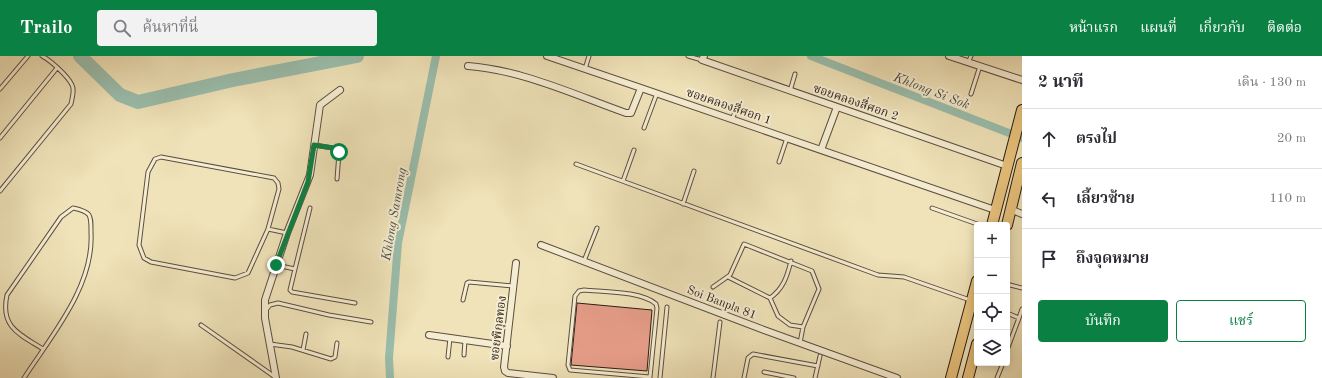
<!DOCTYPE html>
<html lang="th">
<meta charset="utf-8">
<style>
:root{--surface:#fff;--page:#f2f2f3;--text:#2b2b33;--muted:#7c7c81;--line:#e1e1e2;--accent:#0b8043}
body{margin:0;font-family:"Old Standard TT","Noto Serif Thai",serif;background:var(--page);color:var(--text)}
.controls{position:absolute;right:12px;bottom:12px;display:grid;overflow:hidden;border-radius:4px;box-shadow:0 2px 10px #0003}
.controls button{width:36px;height:36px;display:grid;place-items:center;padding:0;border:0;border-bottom:1px solid var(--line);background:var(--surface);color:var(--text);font:20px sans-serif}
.stop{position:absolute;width:12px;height:12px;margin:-9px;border:3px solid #0b8043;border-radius:50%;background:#fff}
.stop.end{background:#0b8043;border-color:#fff;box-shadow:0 1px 4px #0008}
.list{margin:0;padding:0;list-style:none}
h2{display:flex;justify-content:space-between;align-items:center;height:52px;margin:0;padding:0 16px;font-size:17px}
h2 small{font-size:13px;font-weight:400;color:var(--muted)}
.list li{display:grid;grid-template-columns:26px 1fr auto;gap:12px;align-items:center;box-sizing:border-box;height:60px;padding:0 16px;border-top:1px solid var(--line)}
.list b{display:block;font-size:15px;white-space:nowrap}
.list em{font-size:13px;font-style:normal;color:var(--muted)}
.actions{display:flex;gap:8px;padding:12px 16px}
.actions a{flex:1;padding:9px 0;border:1px solid var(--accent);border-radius:4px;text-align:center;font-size:14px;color:var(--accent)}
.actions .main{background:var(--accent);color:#fff}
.icon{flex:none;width:22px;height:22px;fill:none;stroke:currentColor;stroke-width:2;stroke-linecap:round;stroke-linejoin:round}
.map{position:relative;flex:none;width:1022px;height:322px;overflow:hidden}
header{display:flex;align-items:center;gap:24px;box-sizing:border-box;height:56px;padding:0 20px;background:var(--accent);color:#fff}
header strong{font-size:19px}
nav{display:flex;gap:22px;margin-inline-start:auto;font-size:14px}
.search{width:280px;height:36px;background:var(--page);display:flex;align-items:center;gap:10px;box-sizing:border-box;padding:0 14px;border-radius:4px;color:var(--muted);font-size:15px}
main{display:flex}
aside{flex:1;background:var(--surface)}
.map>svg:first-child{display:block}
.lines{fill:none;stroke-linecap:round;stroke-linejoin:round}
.canal{stroke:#9abead;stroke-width:8}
.river{stroke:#9abead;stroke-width:14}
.building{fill:#e69d89;stroke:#2b1d17}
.lane-casing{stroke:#5c4e40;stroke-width:5}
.street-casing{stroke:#5c4e40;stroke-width:8}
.primary-casing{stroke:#2b1d17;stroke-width:12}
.lane{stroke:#f5edd2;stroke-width:3}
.street{stroke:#f5edd2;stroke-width:6}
.primary{stroke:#e8c27c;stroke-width:10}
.route{stroke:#0b8043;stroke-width:5}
.labels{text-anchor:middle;stroke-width:4;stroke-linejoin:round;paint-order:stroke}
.street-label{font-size:12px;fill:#2b1d17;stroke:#f5edd2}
.water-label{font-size:13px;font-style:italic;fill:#4c4d44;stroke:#f5edd2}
</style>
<header>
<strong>Trailo</strong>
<div class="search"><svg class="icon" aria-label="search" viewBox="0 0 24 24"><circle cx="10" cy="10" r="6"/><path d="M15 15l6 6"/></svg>ค้นหาที่นี่</div>
<nav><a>หน้าแรก</a><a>แผนที่</a><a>เกี่ยวกับ</a><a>ติดต่อ</a></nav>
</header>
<main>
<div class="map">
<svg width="1022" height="322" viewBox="0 0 1022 322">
<rect width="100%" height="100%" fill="#f0e3b9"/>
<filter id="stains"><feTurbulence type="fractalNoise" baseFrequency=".005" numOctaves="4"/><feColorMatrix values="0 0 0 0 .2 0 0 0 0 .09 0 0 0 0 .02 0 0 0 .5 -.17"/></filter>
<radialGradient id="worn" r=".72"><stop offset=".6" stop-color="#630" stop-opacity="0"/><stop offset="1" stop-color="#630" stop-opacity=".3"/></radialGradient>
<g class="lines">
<path class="canal" d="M811 0 1022 82
M390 322 389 302 398 187 436 0"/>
<path class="river" d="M80 0 120 39 138 46 233 24 357 0"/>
</g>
<path class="building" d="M577 247 652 254 647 315 571 309Z"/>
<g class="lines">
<defs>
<path id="lane" d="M688 0 702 4
M968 7 971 0
M585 13 589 0
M0 33 28 0
M790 35 795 18
M971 38 980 10
M732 63 738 50
M644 72 657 37
M0 82 57 12
M314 89 333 92 339 97 337 123
M779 106 787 82
M576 108 878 219 904 221 970 244
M623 125 634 94
M0 135 71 48C72 42 75 34 72 29 68 20 50 4 42 0
M683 148 694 115
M932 152 980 169
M268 173 248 217 235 222 151 206 144 202 139 189 148 116 155 103 161 101 274 122 278 127 279 133 268 173 287 177
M584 205 597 172
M276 209 295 213 310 152
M295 213 290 234 292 236 355 247
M728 221 770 242 778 260 790 269 803 271
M1010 229 1022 232
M713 231 730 219 744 188 812 215 819 233 803 271 800 287
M770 242C783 233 787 221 791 205
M463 244 467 227 469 226 514 230
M266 254 270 249 278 247 329 259 371 266
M1007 257 1019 262 1022 253
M201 269 275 321
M270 288 292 291 331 303 335 301 337 287
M303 294 306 278
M1007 294 1019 262
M464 299 465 284
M448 301 450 282
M764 316 794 322
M24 322C52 279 94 230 91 177 91 159 92 156 73 152L61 161 7 239C0 271 19 278 43 293
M650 322V321L657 252 656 248C641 235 604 236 584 234L579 235 575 240 568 309 570 314 650 321
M660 322 667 251
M713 322 720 266
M744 322 748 302 753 298 818 310
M815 322 820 300
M997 322 1003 307"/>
<path id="street" d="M547 0 641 32
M704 0 702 4 1007 110
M949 0 1022 24
M468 10C522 14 575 39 626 57H631L641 32 995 154
M821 94 837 51
M1010 153 1022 158
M541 189 764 274 897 322
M516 207 504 311 505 315 508 317 553 322
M429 279 507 290
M276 322 265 262V244L287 177 310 119 320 49 340 34"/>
<path id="primary" d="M992 169 1022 54
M1007 169 1022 107
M951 322 977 225
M968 322 977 288"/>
</defs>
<use href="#lane" class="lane-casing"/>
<use href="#street" class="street-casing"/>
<use href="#primary" class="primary-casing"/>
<use href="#lane" class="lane"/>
<use href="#street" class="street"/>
<use href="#primary" class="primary"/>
</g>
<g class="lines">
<path class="route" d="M276 209 308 126 314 89 333 92 339 96"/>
</g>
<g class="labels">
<g class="street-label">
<text transform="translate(856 46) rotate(19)" y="4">ซอยคลองสี่ศอก 2</text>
<text transform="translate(729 50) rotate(19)" y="4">ซอยคลองสี่ศอก 1</text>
<text transform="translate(722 246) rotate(21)" y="4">Soi Banpla 81</text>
<text transform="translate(498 272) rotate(-83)" y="4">ซอยพิกุลทอง</text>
</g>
<g class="water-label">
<text transform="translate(932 34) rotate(21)" y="5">Khlong Si Sok</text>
<text transform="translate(393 158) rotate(-80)" y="5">Khlong Samrong</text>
</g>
</g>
<rect width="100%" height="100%" filter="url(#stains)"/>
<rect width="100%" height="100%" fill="url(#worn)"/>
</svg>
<div class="controls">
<button>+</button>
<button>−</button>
<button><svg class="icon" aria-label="locate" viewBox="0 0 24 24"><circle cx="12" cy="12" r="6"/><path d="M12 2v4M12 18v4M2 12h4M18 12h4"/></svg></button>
<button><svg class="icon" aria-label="layers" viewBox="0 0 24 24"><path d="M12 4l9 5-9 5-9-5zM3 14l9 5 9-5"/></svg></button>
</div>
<div class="stop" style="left:339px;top:96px"></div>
<div class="stop end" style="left:276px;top:209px"></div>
</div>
<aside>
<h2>2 นาที<small>เดิน · 130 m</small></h2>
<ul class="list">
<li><svg class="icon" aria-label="ahead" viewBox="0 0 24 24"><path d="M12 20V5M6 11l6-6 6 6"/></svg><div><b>ตรงไป</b></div><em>20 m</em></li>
<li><svg class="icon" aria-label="left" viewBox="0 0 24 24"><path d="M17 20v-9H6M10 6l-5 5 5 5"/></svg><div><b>เลี้ยวซ้าย</b></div><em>110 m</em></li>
<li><svg class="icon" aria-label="arrive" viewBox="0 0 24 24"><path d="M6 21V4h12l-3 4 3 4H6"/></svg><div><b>ถึงจุดหมาย</b></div></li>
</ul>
<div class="actions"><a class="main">บันทึก</a><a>แชร์</a></div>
</aside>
</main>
